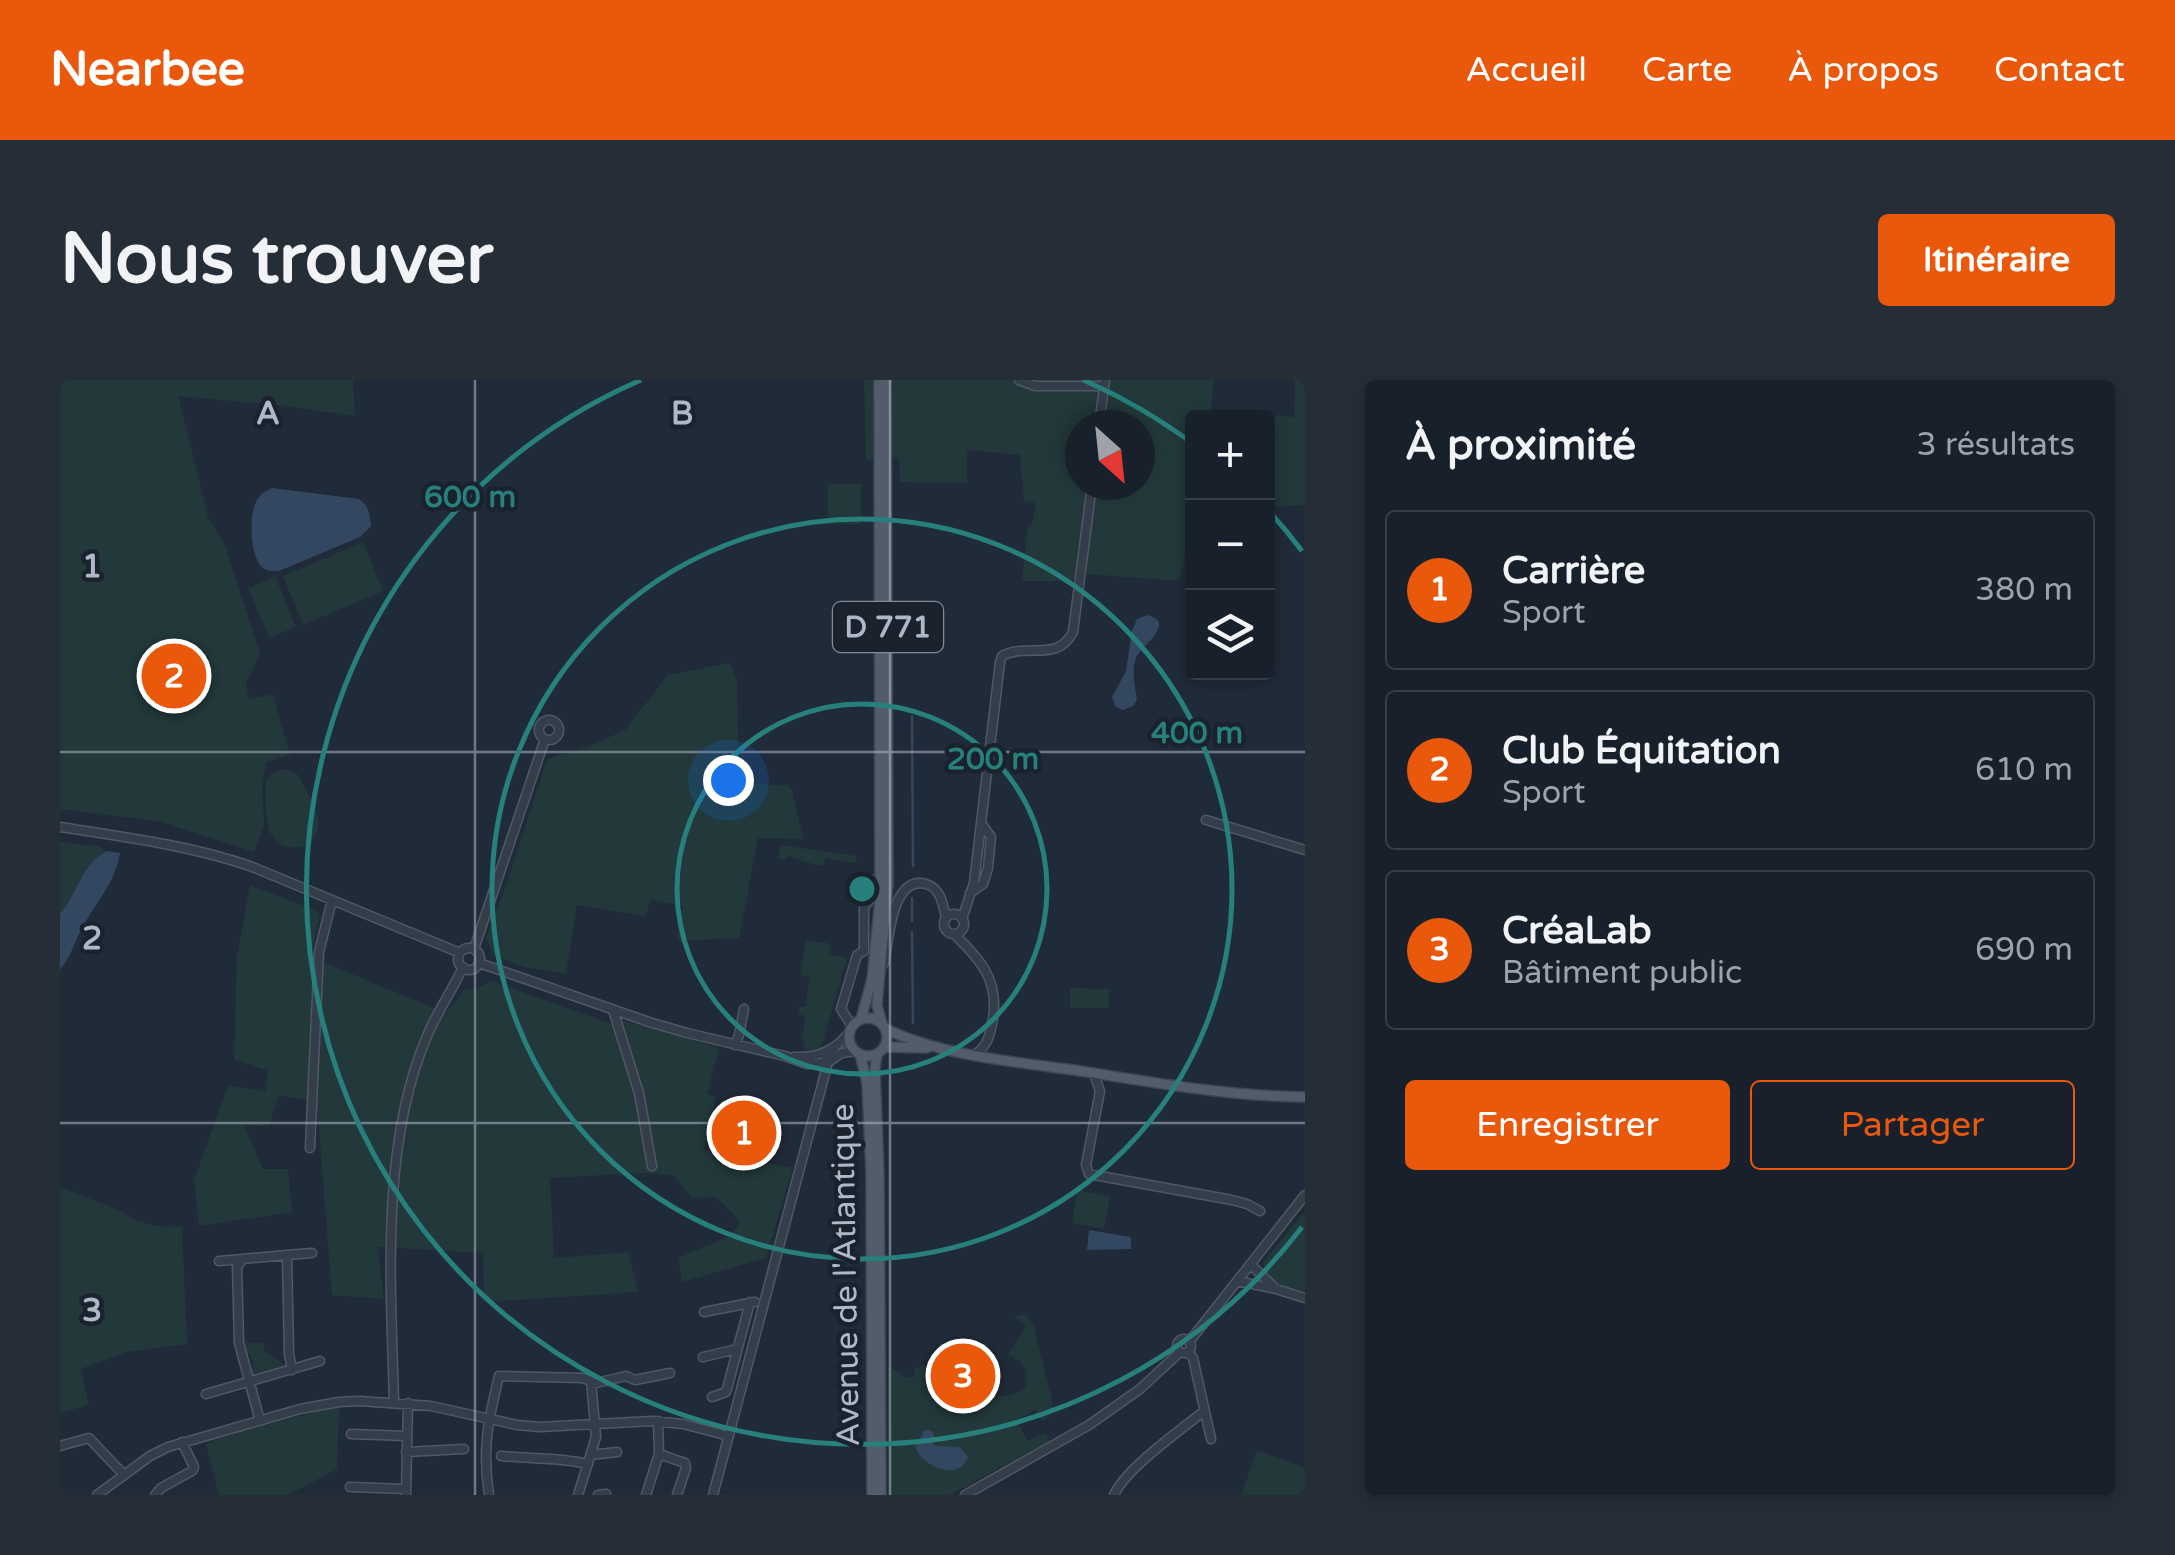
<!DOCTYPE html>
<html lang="fr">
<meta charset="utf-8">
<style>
:root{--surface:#18202b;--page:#252d37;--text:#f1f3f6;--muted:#9fa3a9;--line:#363e47;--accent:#ea580c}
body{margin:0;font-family:"Varela Round",sans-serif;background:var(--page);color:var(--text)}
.controls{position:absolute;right:30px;top:30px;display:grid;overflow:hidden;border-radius:10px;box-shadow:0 5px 15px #0003}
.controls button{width:90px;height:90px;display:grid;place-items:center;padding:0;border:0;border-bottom:2px solid var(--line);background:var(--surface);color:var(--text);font:50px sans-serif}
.compass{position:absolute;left:1005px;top:30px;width:90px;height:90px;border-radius:50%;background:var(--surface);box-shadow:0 5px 15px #0003;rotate:153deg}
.you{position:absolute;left:668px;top:400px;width:35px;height:35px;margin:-25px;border:8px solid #fff;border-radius:50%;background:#1a73e8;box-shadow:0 0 0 15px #1a73e833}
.badge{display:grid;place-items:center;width:65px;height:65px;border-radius:50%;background:var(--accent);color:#fff;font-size:32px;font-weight:700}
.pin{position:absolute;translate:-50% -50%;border:5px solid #fff;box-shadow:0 2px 10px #0006}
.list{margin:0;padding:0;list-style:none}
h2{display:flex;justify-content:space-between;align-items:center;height:130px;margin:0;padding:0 40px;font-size:42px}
h2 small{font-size:32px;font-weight:400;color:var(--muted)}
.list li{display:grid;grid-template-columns:65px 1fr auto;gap:30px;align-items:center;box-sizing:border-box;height:160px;margin:0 20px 20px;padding:0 20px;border:2px solid var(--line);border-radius:10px}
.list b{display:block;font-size:38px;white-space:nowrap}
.list p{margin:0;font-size:32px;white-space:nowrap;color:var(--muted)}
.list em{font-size:32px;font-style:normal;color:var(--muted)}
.actions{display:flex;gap:20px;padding:30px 40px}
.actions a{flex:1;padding:22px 0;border:2px solid var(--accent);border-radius:10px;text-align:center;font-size:35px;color:var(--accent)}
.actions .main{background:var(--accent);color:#fff}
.icon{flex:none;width:55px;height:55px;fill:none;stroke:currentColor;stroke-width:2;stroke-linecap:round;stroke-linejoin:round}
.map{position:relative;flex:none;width:1245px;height:1115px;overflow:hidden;border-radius:10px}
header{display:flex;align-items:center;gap:60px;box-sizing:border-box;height:140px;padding:0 50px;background:var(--accent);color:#fff}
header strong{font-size:48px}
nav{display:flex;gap:55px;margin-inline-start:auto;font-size:35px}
.intro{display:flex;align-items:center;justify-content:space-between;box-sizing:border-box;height:240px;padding:0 60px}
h1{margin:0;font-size:70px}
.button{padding:25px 45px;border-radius:10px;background:var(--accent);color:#fff;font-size:35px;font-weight:700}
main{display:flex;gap:60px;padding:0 60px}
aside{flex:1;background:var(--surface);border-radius:10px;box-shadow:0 5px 15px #0003}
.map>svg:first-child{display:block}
.green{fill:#22383a;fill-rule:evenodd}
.water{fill:#344761}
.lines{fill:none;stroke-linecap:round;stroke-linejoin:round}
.stream{stroke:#344761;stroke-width:2.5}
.minor-casing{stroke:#4f5864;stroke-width:11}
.major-casing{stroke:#3e4653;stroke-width:12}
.minor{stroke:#343d4a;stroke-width:8}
.major{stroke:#525c6a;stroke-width:9}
.grid{fill:none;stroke:#afb8c6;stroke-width:2.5;stroke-opacity:0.55}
.ring{fill:none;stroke:#27807b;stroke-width:5}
.labels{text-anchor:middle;stroke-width:9;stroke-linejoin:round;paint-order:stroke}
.shield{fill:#1a222e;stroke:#828b98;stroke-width:2.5}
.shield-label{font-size:30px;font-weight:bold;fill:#afb8c6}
.street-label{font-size:32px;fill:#afb8c6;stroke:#1a222e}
.grid-label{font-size:32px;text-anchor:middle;font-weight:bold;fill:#afb8c6;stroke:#1a222e;stroke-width:9;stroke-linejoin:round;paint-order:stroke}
.centre{fill:#27807b;stroke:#1a222e;stroke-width:5}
.ring-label{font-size:30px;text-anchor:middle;font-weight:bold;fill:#27807b;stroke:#1a222e;stroke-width:9;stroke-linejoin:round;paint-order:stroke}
</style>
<header>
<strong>Nearbee</strong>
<nav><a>Accueil</a><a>Carte</a><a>À propos</a><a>Contact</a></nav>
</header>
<div class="intro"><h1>Nous trouver</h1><a class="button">Itinéraire</a></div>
<main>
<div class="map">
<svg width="1245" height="1115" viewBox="0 0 1245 1115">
<rect width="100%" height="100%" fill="#202b39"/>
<path class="green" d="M0 0H293L295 36 226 26 118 16 148 137 165 165 200 273 186 304 189 319 213 314 230 375 205 382 206 387 202 405 204 445 194 472 98 441 0 429Z
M804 0H1154L1150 37 1132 38V143L1119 201 1027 194 1009 201H962L968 145H972L976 123 964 121 960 75 907 70V103L840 102 839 77 806 81ZM1020 45H1080V105H1020Z
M1235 0H1245V125L1208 127V38L1158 37 1159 32 1234 37Z
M768 104H801V144H768Z
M303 162 323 211 243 245 223 196Z
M215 196 236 247 209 258 188 208Z
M670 283 677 301 679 404 728 405 732 410 743 459 698 458 679 558 617 561 623 526 590 520 586 536 517 525 506 594 464 587 433 575 426 558 447 503 487 379 525 368 565 350 608 295Z
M224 389 236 393 240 398C246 412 258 429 258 443 259 469 226 476 212 456 204 443 206 416 206 400L211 394Z
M0 462 38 466 47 471C20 485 19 512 0 534Z
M720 465 797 476 796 483 766 478 763 485 759 486 728 476 724 480 718 478Z
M190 505 260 532 251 577 386 633 404 610 417 608 431 601 550 643 562 640 659 668 647 714 656 717 644 770 733 788 706 878 622 902 618 878 672 855 680 841 656 817 632 818 613 795 584 793 490 798 494 878 568 872 578 912 424 922 423 873 318 867 324 919 272 915 257 723 219 715 209 746 184 745 203 789H228L232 832 139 846 134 800 168 706 206 711 207 690 174 680 177 577Z
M746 561 768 563 771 567 770 574 787 578 761 668 745 670 742 657 746 636 738 634 739 627H745L750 598 740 595Z
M1010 608 1049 609V628H1010Z
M672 718 710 727 718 745 709 779 653 768 650 761 661 722Z
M0 807 59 830 77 841 102 847 122 846 127 964 66 972 21 989 29 1025 0 1033Z
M1017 810 1050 816 1044 849 1012 843Z
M1245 831V911C1225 906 1205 905 1203 882Z
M966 934 974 947 993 1024 989 1036 982 1041 975 1030 957 1040 967 1061 985 1053 990 1061 890 1115H829L828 986 848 998 853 997 855 988 872 983 884 1025C897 1022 912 1017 925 1015 944 1013 946 1021 965 1008 969 993 965 980 948 975L966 946 953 937Z
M203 962 205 971 225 985 224 987 191 996 189 989 194 987 190 974 186 975 183 963Z
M279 1027 277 1089 228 1115H159L146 1063 223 1040Z
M1197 1070 1245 1088V1115H1181Z"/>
<path class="water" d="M212 108 299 119C309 125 310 136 311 146L300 157 219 191C212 191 208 192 203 188 189 177 188 130 199 117 203 112 207 111 212 108Z
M1087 235C1118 243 1081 265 1076 278 1071 292 1075 306 1077 320L1073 326 1063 330 1056 327 1052 317 1066 291 1072 251 1077 239Z
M47 471 60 473C55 505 33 525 19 554 12 569 11 575 0 590V534C18 513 21 484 47 471Z
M1029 850 1071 857V869L1027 870Z
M865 1050H870L874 1054 873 1063 876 1066 900 1067 908 1077C899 1103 861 1086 855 1066Z"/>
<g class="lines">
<path class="stream" d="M852 336 853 486
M852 518V541
M852 552 853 643"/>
<defs>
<path id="minor" d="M959 0 975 6H1044
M1039 45 1045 0
M479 350a10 10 0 1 1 20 0a10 10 0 1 1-20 0Z
M1146 440 1245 470
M0 447C64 457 128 465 190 486L400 573
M910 513 923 504 928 488 931 457 921 443
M884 544a10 10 0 1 1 20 0a10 10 0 1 1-20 0Z
M902 539 914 503 940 282 942 276C968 262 997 283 1013 252L1032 105
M894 554C920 579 939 600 933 638 930 654 929 664 916 674
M398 579a11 11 0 1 1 22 0a11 11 0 1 1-22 0Z
M414 569 485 359
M804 571V527L815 514 817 498
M419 583 589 642 627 653 725 676 747 684 767 683 782 673 795 671
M824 583C829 561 831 495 866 504 881 508 883 525 886 538
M553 630 579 713 592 786
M792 646 781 629 797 575 804 571
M675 665 679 655 684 629
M734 677C758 678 774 671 789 653
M1034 694 1040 711 1026 785 1029 794 1172 820 1187 824 1200 831
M250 768 259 572 272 520
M227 875 252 873
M159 881 183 879
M1190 884 1216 909
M1177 901 1216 909 1245 918
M644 932 695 922
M1117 966a7 7 0 1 1 14 0a7 7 0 1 1-14 0Z
M1129 962 1245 815
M1128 972 1133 978 1151 1059
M643 977 677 969
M532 1004 566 996 575 1000 610 993
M146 1014 260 981
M652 1017 666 1012 667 1009 690 922
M334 1023C331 905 320 766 367 656 377 632 392 611 403 587
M200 1041 179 963 177 887 183 879 227 875 229 974 232 990
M291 1054 346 1056
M0 1066 29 1058 64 1095
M346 1072 404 1069
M599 1074 625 1083 626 1088 617 1115
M531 1075 557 1072
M441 1076C471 1079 499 1077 528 1084
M290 1107 345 1109
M37 1115 90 1076 108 1067 240 1029 279 1022 300 1021 371 1026 457 1045 480 1047 592 1041 623 1044 669 1056
M95 1115 101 1108 132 1091 134 1087 122 1062
M346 1115 348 1023
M429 1115C422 1068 428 1041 439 996L523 998 531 1001 536 1057 518 1115
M538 1115 546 1114
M586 1115 599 1074 598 1041
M653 1115 767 686 766 680 775 667
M905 1115 1029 1045 1080 1009 1120 972
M1054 1115C1066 1088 1120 1051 1144 1031"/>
<path id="major" d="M789 657a19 19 0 1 1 38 0a19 19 0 1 1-38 0Z
M801 639 812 599 820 520 819 0
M822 644 817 625 828 504 826 0
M826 649C879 675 955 682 1014 690 1091 702 1167 716 1245 717
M825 667 867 668
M800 674 807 703 811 792 812 1115
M817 674 815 689 819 795 821 1115"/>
</defs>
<use href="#minor" class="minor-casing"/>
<use href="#major" class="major-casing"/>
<use href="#minor" class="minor"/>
<use href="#major" class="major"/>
</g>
<path class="grid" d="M415 0V1115M830 0V1115M0 372H1245M0 743H1245"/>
<g class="ring">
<circle cx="802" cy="509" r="185"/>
<circle cx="802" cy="509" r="370"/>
<path d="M1242 847A555 555 0 1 1 581 0M1023 0A555 555 0 0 1 1132 63M1208 130A555 555 0 0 1 1242 171"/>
</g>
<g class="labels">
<rect class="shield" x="773" y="222" width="110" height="50" rx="8"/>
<g class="shield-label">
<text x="828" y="257">D 771</text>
</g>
<g class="street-label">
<text transform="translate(785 895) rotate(-91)" y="11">Avenue de l'Atlantique</text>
</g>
</g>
<g class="grid-label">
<text x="208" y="44">A</text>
<text x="622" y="44">B</text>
<text x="32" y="197">1</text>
<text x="32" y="569">2</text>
<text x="32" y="941">3</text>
</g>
<circle cx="802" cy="509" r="15" class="centre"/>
<g class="ring-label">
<text x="410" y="127">600 m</text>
<text x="1137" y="363">400 m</text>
<text x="933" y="389">200 m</text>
</g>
</svg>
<div class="controls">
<button>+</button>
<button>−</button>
<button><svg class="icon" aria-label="layers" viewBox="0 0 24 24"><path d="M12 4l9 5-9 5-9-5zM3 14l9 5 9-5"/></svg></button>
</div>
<svg class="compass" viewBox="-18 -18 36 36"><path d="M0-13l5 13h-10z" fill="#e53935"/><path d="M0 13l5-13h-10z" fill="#9fa3a9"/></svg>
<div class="you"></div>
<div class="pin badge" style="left:684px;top:753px">1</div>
<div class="pin badge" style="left:114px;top:296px">2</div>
<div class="pin badge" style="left:903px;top:996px">3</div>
</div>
<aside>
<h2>À proximité<small>3 résultats</small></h2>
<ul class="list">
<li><span class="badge">1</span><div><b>Carrière</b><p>Sport</p></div><em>380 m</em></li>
<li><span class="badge">2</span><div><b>Club Équitation</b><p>Sport</p></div><em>610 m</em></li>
<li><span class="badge">3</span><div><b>CréaLab</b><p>Bâtiment public</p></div><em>690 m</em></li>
</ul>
<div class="actions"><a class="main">Enregistrer</a><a>Partager</a></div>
</aside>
</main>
